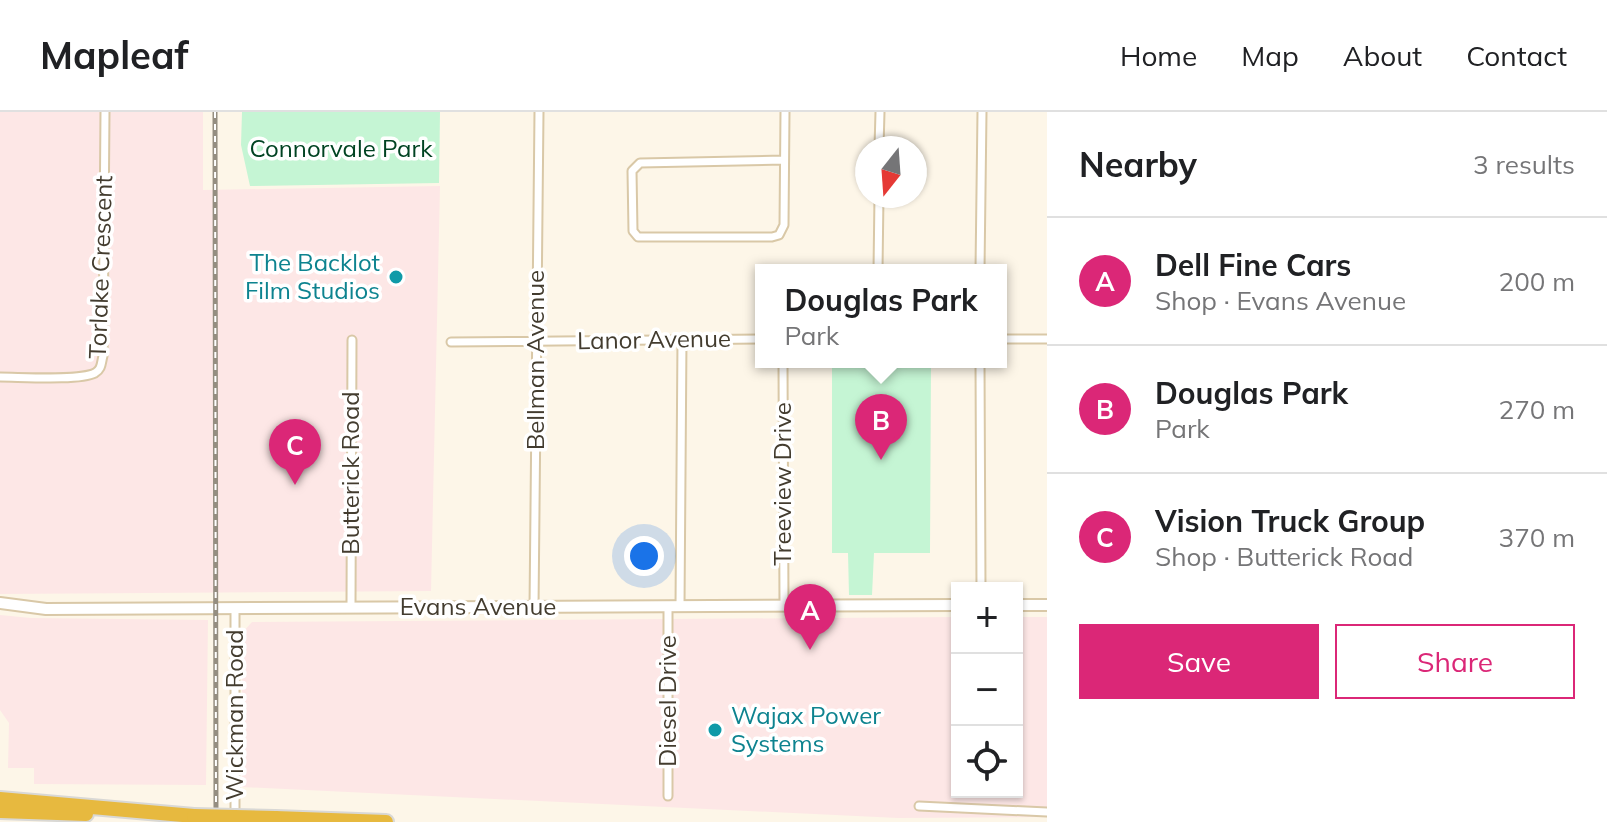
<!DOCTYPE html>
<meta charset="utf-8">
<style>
:root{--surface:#fff;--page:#f2f2f2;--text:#202124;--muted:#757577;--line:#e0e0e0;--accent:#db2777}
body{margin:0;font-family:Mulish,sans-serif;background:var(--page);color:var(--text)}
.controls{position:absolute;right:24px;bottom:24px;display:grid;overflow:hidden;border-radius:0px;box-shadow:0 2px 6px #0004}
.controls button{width:72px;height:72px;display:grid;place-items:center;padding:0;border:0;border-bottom:2px solid var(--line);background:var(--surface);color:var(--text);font:40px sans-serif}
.compass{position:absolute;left:855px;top:24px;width:72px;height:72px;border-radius:50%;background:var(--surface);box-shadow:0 2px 6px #0004;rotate:197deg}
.you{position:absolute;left:644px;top:444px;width:28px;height:28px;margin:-20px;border:6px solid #fff;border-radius:50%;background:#1a73e8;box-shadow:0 0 0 12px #1a73e833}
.badge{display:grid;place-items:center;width:52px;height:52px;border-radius:50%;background:var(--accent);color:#fff;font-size:26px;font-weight:700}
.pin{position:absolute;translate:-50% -66px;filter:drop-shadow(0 2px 4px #0008)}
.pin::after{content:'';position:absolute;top:42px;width:28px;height:24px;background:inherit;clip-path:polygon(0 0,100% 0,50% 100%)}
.popup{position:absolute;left:755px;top:152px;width:252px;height:104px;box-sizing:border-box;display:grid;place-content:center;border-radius:0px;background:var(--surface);filter:drop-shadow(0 2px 6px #0005);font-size:26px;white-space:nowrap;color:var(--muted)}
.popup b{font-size:30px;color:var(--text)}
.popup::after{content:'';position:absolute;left:50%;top:100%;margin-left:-16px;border:16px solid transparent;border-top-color:var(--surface)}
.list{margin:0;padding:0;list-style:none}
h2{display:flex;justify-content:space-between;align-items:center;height:104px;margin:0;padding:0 32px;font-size:34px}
h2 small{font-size:26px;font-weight:400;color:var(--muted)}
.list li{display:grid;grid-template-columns:52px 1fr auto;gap:24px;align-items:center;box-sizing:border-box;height:128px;padding:0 32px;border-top:2px solid var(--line)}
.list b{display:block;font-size:30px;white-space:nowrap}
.list p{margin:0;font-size:26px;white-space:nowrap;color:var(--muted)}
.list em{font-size:26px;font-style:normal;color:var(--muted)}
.actions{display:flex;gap:16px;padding:24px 32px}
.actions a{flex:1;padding:18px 0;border:2px solid var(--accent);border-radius:0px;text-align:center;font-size:28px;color:var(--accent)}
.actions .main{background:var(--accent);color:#fff}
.icon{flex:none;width:44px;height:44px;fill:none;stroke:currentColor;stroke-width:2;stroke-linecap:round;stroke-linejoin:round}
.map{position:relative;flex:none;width:1047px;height:710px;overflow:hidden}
header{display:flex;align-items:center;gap:48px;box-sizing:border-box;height:112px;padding:0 40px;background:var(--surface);border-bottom:2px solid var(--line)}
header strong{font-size:38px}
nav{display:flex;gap:44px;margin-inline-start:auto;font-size:28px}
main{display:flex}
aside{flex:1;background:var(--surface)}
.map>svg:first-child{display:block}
.industrial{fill:#fde7e6}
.green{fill:#c5f5d4}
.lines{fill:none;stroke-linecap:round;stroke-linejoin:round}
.street-casing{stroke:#d9c8a7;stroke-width:11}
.secondary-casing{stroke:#d9c8a7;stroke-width:14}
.highway-casing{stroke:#d9d8d5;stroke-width:18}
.street{stroke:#fff;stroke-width:7}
.secondary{stroke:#fff;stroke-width:10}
.highway{stroke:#e7b93f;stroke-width:14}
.rail-casing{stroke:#958e81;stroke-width:5}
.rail{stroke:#fff;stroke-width:2;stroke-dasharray:6;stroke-linecap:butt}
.highway-bridge-casing{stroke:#d9d8d5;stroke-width:18;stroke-linecap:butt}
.highway-bridge{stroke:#e7b93f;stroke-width:14}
.culture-dot{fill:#0f9aa8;stroke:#fff;stroke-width:3}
.labels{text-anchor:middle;stroke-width:7;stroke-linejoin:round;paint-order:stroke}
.park-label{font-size:24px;fill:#004322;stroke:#fff}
.culture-label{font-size:24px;fill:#0d838f;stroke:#fff;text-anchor:end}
.street-label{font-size:24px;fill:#433c2f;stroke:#fff}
</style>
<header>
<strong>Mapleaf</strong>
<nav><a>Home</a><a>Map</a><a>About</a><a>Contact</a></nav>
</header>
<main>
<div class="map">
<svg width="1047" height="710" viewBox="0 0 1047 710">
<rect width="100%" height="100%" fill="#fdf6e8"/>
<path class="industrial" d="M0 0H203V78L440 74 431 479 0 482Z
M0 503 31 506 208 508 206 673 34 672V656H8L9 611 0 598Z
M957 505V680H1017V505H1047V705L898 706 242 675V521L252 510Z"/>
<path class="green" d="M242 0H440L439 71 250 74 241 33Z
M931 255 930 441H874L872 483H849L848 441H832V256Z"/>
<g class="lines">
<defs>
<path id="street" d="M879 36 880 0
M783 48 640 51 632 59 633 119 638 125H772L779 123 784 113 785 0
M878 158 879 84
M980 158 982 0
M1001 227H1047
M451 230 761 227
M783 250 784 494
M980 250 981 476
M0 265C21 265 79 269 95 261 102 257 101 251 103 244L105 0
M351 494 352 228
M668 494V684
M680 494 682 227
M235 496V705
M534 496 539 0
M919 694 1047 700"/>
<path id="secondary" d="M0 491 46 497 957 493
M1017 493H1047"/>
<path id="highway" d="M0 687 194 704
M0 699 86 702
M275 706 386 710"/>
</defs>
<use href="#street" class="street-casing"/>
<use href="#secondary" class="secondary-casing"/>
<use href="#highway" class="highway-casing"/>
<use href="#street" class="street"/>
<use href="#secondary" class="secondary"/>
<use href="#highway" class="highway"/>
<defs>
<path id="rail" d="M215 0 216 710"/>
</defs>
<use href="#rail" class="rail-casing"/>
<use href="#rail" class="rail"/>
<defs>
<path id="highway-bridge" d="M194 704 275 706"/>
</defs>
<use href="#highway-bridge" class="highway-bridge-casing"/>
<use href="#highway-bridge" class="highway-bridge"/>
</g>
<g class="culture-dot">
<circle cx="396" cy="165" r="8"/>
<circle cx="715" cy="618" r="8"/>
</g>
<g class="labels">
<g class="park-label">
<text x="341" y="45">Connorvale Park</text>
</g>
<g class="culture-label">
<text x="380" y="159">The Backlot<tspan x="380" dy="28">Film Studios</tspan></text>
<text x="731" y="612" text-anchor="start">Wajax Power<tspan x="731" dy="28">Systems</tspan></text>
</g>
<g class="street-label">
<text transform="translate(101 155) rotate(-88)" y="8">Torlake Crescent</text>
<text transform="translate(654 228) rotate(-1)" y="8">Lanor Avenue</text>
<text transform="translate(536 248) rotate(-90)" y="8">Bellman Avenue</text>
<text transform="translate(351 361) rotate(-90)" y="8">Butterick Road</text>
<text transform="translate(783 372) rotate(-90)" y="8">Treeview Drive</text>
<text x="478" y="503">Evans Avenue</text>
<text transform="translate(668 589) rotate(-90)" y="8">Diesel Drive</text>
<text transform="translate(235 603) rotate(-90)" y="8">Wickman Road</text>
</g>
</g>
</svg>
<div class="controls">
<button>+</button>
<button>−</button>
<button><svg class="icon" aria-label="locate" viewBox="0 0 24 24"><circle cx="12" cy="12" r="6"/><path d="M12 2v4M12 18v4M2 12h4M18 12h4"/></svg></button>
</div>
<svg class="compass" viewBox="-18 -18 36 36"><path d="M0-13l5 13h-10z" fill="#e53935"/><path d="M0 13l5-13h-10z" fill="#757577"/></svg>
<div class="you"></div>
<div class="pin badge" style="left:810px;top:538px">A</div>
<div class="pin badge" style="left:881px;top:348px">B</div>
<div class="popup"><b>Douglas Park</b>Park</div>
<div class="pin badge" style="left:295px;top:373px">C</div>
</div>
<aside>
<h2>Nearby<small>3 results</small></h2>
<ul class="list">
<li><span class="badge">A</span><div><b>Dell Fine Cars</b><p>Shop · Evans Avenue</p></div><em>200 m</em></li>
<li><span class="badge">B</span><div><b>Douglas Park</b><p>Park</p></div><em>270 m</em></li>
<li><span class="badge">C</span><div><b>Vision Truck Group</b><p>Shop · Butterick Road</p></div><em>370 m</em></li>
</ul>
<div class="actions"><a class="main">Save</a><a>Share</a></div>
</aside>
</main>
